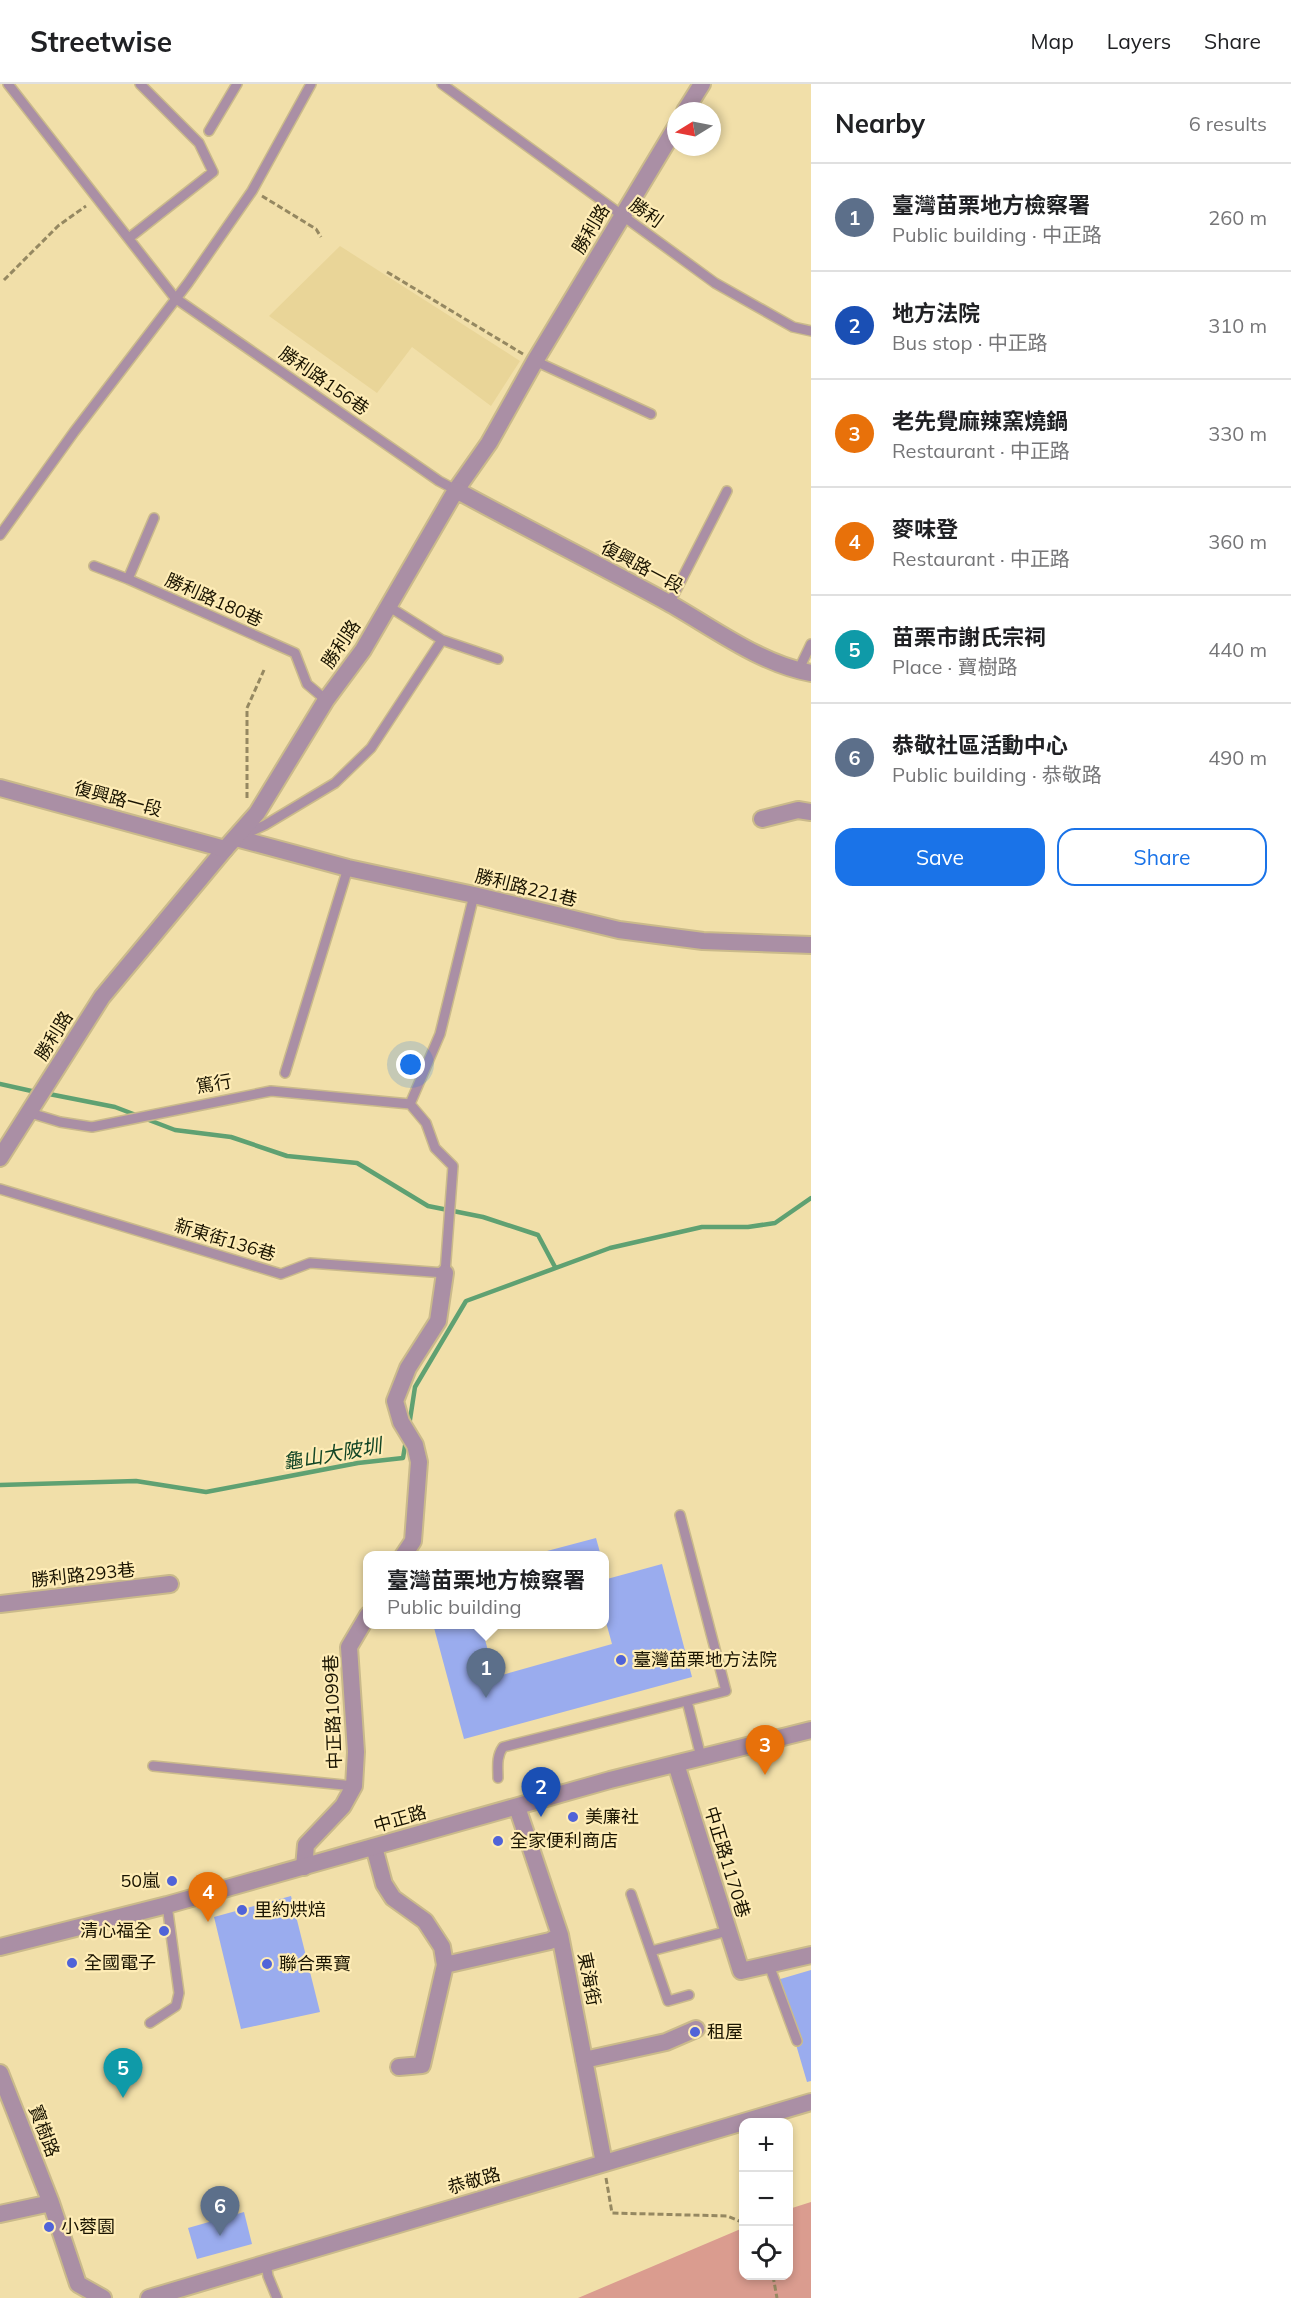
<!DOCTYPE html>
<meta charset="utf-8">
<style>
:root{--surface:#fff;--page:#f2f2f2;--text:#202124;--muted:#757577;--line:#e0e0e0;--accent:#1a73e8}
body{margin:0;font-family:Mulish,"Noto Sans TC",sans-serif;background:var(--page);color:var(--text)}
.controls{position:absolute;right:18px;bottom:18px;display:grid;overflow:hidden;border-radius:12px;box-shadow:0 3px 9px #0003}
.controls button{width:54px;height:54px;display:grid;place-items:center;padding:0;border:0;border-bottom:2px solid var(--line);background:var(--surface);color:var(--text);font:30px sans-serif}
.compass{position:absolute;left:667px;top:18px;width:54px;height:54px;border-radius:50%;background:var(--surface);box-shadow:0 3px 9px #0003;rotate:260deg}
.you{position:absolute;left:411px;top:981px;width:21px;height:21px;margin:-15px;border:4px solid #fff;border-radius:50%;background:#1a73e8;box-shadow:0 0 0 9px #1a73e833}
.badge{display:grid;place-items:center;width:39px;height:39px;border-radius:50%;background:var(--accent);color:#fff;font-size:20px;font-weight:700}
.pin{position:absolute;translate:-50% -50px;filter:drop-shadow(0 2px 3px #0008)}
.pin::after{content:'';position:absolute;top:32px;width:21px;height:18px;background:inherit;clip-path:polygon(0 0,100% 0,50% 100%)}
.popup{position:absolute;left:363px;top:1467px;width:246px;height:78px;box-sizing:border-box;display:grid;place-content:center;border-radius:12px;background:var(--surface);filter:drop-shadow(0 2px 4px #0005);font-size:20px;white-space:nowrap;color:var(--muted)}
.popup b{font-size:22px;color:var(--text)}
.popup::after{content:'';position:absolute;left:50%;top:100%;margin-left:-12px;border:12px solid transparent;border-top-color:var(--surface)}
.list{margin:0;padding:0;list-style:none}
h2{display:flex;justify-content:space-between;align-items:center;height:78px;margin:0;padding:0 24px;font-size:26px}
h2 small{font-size:20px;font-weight:400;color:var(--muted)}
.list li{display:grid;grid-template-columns:39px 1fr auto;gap:18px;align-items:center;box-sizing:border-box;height:108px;padding:0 24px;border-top:2px solid var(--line)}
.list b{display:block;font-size:22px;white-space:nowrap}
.list p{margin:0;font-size:20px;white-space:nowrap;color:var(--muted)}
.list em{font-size:20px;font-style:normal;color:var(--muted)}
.actions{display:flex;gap:12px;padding:18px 24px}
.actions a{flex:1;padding:14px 0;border:2px solid var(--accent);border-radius:18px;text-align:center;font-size:21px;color:var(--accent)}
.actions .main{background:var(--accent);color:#fff}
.icon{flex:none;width:33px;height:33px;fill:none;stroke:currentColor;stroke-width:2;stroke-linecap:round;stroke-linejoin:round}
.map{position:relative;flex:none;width:811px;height:2214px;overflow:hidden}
header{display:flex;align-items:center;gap:36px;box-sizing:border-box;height:84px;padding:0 30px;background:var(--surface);border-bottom:2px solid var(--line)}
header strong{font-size:28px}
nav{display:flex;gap:33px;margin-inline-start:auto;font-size:21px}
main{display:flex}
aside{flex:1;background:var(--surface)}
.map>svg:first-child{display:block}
.built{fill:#e9d598}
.green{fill:#da9c8f}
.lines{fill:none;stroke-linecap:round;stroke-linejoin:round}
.stream{stroke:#5fa172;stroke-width:4.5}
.building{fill:#9aacee}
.service-casing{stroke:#caba8b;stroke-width:12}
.minor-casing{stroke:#caba8b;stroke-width:20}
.tertiary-casing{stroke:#caba8b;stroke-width:20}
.path{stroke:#958861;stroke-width:3;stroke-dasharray:6 3;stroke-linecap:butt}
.service{stroke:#aa8fa5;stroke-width:9}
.minor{stroke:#aa8fa5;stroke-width:16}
.tertiary{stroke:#aa8fa5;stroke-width:16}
.poi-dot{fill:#5063d8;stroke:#feecb6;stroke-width:2}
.labels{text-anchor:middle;stroke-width:4.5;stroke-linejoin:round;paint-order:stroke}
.street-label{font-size:18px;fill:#1a1401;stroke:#feecb6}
.poi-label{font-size:18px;fill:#1a1401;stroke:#feecb6;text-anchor:start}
.water-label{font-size:20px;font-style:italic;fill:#134626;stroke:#feecb6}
</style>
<header>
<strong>Streetwise</strong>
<nav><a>Map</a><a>Layers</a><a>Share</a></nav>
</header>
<main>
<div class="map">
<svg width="811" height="2214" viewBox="0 0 811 2214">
<rect width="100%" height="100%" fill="#f1dfa9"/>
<path class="built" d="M340 162 520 277 491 322 412 263 377 309 269 232Z"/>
<path class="green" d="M811 2118V2214H578L743 2144 744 2192H788L789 2125Z"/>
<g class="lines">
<path class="stream" d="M0 1000 36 1008
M44 1009 115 1023 175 1046 231 1053 287 1072 357 1079 428 1122 483 1133 538 1151 555 1183
M409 1342 415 1303 466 1217 610 1164 702 1143H748L775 1139 811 1114
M0 1401 136 1397 206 1408 358 1379 403 1374 406 1356"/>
</g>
<path class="building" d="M596 1454 601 1472H532V1471Z
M662 1480 692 1593 464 1655 433 1540H506L483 1548 495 1593 612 1560 604 1531V1488L607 1495Z
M291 1812 320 1928 241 1945 214 1833Z
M811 1886V1997L807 1998 777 1896Z
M244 2128 252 2160 197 2175 188 2144Z"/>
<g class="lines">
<defs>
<path id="service" d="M8 0 175 214 439 397 456 406
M442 0 715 199 793 243 811 247
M209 47 237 0
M129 154 213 88 199 59 140 0
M535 277 651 330
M154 434 128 495 295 569 307 600 326 616
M0 451 74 348 188 199 252 107 311 0
M94 482 128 495
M669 520 727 407
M388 522 442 556 498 575
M798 587 811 560
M241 752 265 741 335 699 371 664 442 556
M285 989 348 784
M27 1028 60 1038 92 1043 271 1007 410 1020
M0 1105 281 1190 310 1179 445 1189 453 1082 435 1064 426 1039 410 1020 440 950 474 811
M687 1617 701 1673
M153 1682 354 1702
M498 1694C498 1683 496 1673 503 1663L726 1607 680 1431
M631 1810 668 1917 689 1911
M651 1867 728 1847
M769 1881 797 1957
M150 1939 176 1922 179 1909 167 1821
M266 2179 268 2192 277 2214"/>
<path id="minor" d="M685 27 702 0
M456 406 489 359 535 277 676 43
M762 735 798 726 811 728
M236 754 348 784 474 811 619 846 703 857 811 861
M0 1074 102 913 225 765
M403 1472 413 1457 419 1378 415 1361 401 1338 395 1317 408 1284 438 1237 445 1189
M0 1520 170 1500
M676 1680 741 1887 811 1871
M517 1723 560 1851 604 2079
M374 1763 384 1800 393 1814 425 1837 442 1863 445 1881 422 1981 399 1983
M304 1783 306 1761 343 1722 354 1702 356 1668 349 1563 368 1531
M445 1881 550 1857 560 1851
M584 1976 666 1958 696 1945
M0 1989 51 2119 78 2200 103 2214
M0 2130 51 2119
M149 2214 811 2018"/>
<path id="tertiary" d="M0 704 225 765 257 729 326 616 363 566 456 406C526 444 597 480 667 518 712 543 760 580 811 589
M0 1863 167 1821 610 1696 811 1646"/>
</defs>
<use href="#service" class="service-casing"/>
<use href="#minor" class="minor-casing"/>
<use href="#tertiary" class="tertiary-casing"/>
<path class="path" d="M262 112 316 145 321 153
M387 188 523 270
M4 196 58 142 86 122
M247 714V624L264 586
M606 2094 612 2129 727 2132 744 2139
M773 2192 777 2214"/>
<use href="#service" class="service"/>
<use href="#minor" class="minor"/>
<use href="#tertiary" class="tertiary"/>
</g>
<g class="poi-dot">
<circle cx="621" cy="1576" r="6"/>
<circle cx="573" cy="1733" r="6"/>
<circle cx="498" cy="1757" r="6"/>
<circle cx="172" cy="1797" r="6"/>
<circle cx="242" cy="1826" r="6"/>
<circle cx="164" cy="1847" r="6"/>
<circle cx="72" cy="1879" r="6"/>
<circle cx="267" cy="1880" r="6"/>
<circle cx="695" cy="1948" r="6"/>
<circle cx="49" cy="2143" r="6"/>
</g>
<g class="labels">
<g class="street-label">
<text transform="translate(646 129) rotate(36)" y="6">勝利</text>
<text transform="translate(591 145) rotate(-59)" y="6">勝利路</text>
<text transform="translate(324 297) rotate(35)" y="6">勝利路156巷</text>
<text transform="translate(642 483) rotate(28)" y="6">復興路一段</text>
<text transform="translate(214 516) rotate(24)" y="6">勝利路180巷</text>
<text transform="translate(341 560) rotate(-56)" y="6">勝利路</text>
<text transform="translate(118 715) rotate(15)" y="6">復興路一段</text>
<text transform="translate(526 804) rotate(14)" y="6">勝利路221巷</text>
<text transform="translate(54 952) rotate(-58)" y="6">勝利路</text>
<text transform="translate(214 1000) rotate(-10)" y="6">篤行</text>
<text transform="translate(225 1156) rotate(17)" y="6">新東街136巷</text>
<text transform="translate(83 1491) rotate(-6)" y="6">勝利路293巷</text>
<text transform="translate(333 1628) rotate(-92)" y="6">中正路1099巷</text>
<text transform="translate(400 1735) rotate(-16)" y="6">中正路</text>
<text transform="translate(727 1778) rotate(73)" y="6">中正路1170巷</text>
<text transform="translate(589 1895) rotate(79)" y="6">東海街</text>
<text transform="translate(44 2047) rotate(69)" y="6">寶樹路</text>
<text transform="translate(474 2097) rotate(-16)" y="6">恭敬路</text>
</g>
<g class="poi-label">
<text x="633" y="1582">臺灣苗栗地方法院</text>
<text x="585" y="1739">美廉社</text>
<text x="510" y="1763">全家便利商店</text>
<text x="160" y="1803" text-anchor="end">50嵐</text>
<text x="254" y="1832">里約烘焙</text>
<text x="152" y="1853" text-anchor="end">清心福全</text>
<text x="84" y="1885">全國電子</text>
<text x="279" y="1886">聯合栗寶</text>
<text x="707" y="1954">租屋</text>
<text x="61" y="2149">小蓉園</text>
</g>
<g class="water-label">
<text transform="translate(332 1370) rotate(-10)" y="7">龜山大陂圳</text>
</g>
</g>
</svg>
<div class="controls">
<button>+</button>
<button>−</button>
<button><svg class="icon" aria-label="locate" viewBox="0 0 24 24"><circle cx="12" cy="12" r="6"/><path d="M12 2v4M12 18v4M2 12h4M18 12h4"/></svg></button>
</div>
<svg class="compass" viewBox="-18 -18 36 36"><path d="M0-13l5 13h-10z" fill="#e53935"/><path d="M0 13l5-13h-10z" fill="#757577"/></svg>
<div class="you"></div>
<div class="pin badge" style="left:486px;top:1614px;background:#5c6f8a">1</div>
<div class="popup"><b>臺灣苗栗地方檢察署</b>Public building</div>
<div class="pin badge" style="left:541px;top:1733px;background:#1a4fb4">2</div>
<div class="pin badge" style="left:765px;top:1691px;background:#e8710a">3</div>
<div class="pin badge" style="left:208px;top:1838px;background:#e8710a">4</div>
<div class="pin badge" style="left:123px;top:2014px;background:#0f9aa8">5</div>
<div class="pin badge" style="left:220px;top:2152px;background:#5c6f8a">6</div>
</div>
<aside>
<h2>Nearby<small>6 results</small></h2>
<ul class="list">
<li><span class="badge" style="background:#5c6f8a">1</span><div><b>臺灣苗栗地方檢察署</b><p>Public building · 中正路</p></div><em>260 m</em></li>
<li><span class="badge" style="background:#1a4fb4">2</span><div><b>地方法院</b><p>Bus stop · 中正路</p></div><em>310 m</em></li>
<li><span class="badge" style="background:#e8710a">3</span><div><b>老先覺麻辣窯燒鍋</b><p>Restaurant · 中正路</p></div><em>330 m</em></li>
<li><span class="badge" style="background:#e8710a">4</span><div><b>麥味登</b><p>Restaurant · 中正路</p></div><em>360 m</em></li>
<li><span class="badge" style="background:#0f9aa8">5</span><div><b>苗栗市謝氏宗祠</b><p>Place · 寶樹路</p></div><em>440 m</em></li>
<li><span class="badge" style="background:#5c6f8a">6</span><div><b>恭敬社區活動中心</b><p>Public building · 恭敬路</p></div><em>490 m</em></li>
</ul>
<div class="actions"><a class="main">Save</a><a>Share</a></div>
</aside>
</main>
